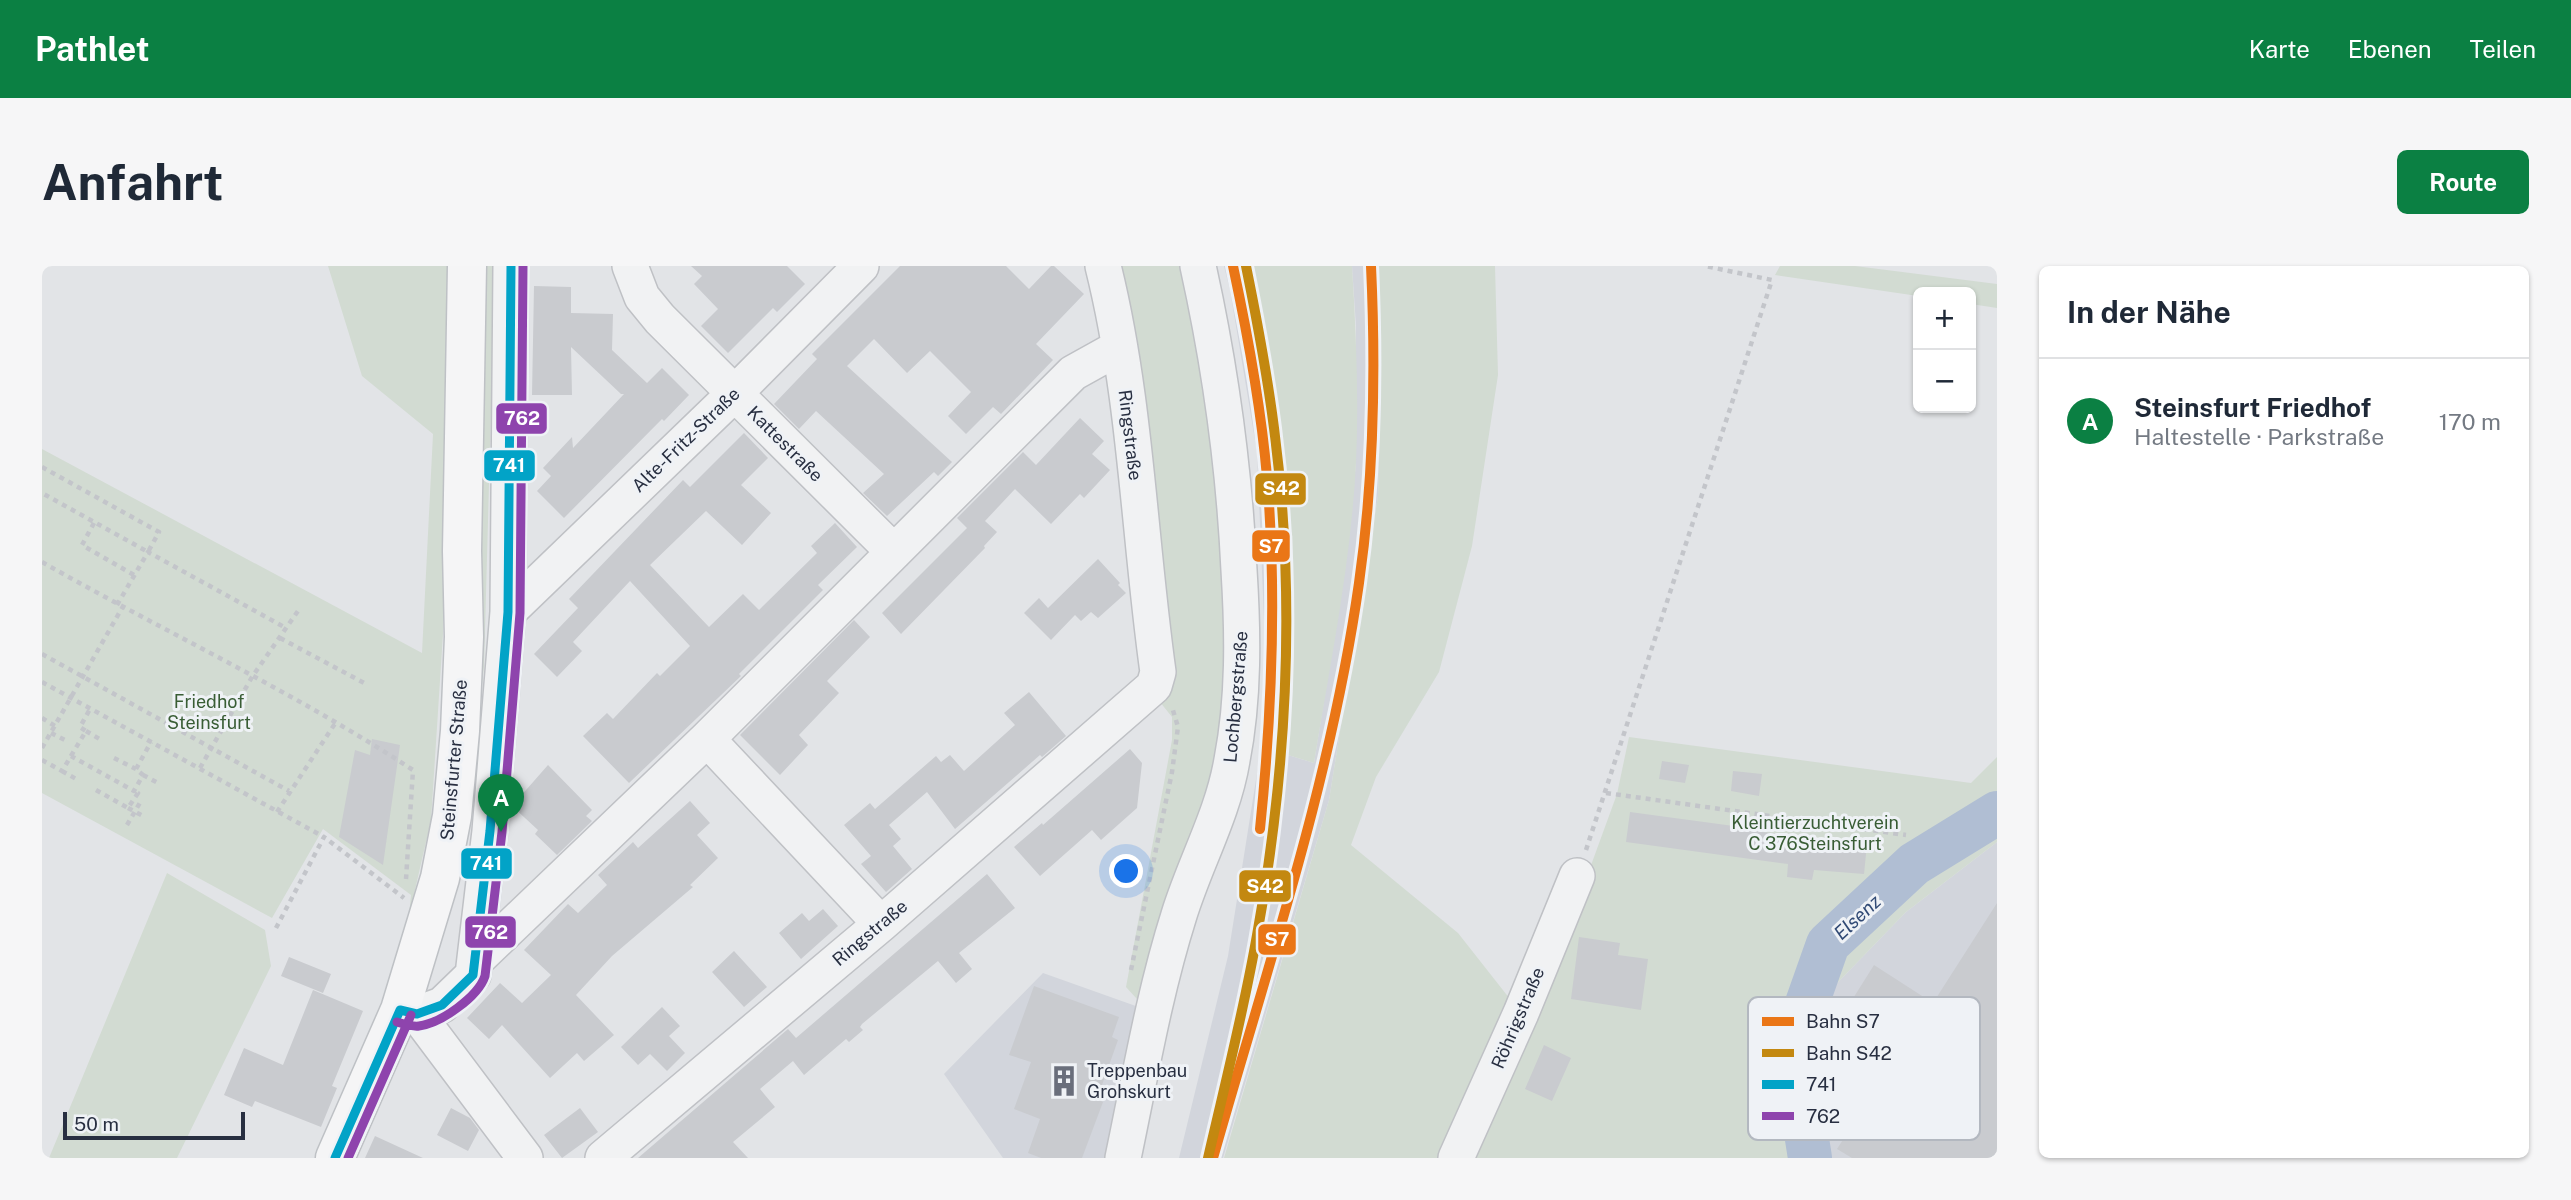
<!DOCTYPE html>
<html lang="de">
<meta charset="utf-8">
<style>
:root{--surface:#fff;--page:#f6f6f7;--text:#1f2937;--muted:#747a83;--line:#e0e1e3;--accent:#0b8043}
body{margin:0;font-family:"Public Sans",sans-serif;background:var(--page);color:var(--text)}
.controls{position:absolute;right:21px;top:21px;display:grid;overflow:hidden;border-radius:10px;box-shadow:0 2px 5px #0004}
.controls button{width:63px;height:63px;display:grid;place-items:center;padding:0;border:0;border-bottom:2px solid var(--line);background:var(--surface);color:var(--text);font:35px sans-serif}
.scale{position:absolute;left:21px;bottom:18px;width:182px;box-sizing:border-box;padding-left:7px;border:4px solid #282f41;border-top:0;font-size:19px;line-height:24px;white-space:nowrap;color:#282f41;-webkit-text-stroke:5px #eff2f6;paint-order:stroke}
.you{position:absolute;left:1085px;top:606px;width:24px;height:24px;margin:-18px;border:5px solid #fff;border-radius:50%;background:#1a73e8;box-shadow:0 0 0 10px #1a73e833}
.badge{display:grid;place-items:center;width:46px;height:46px;border-radius:50%;background:var(--accent);color:#fff;font-size:23px;font-weight:700}
.pin{position:absolute;translate:-50% -58px;filter:drop-shadow(0 2px 4px #0008)}
.pin::after{content:'';position:absolute;top:37px;width:24px;height:21px;background:inherit;clip-path:polygon(0 0,100% 0,50% 100%)}
.list{margin:0;padding:0;list-style:none}
h2{display:flex;justify-content:space-between;align-items:center;height:91px;margin:0;padding:0 28px;font-size:30px}
h2 small{font-size:23px;font-weight:400;color:var(--muted)}
.list li{display:grid;grid-template-columns:46px 1fr auto;gap:21px;align-items:center;box-sizing:border-box;height:126px;padding:0 28px;border-top:2px solid var(--line)}
.list b{display:block;font-size:26px;white-space:nowrap}
.list p{margin:0;font-size:23px;white-space:nowrap;color:var(--muted)}
.list em{font-size:23px;font-style:normal;color:var(--muted)}
.map{position:relative;flex:none;width:1955px;height:892px;overflow:hidden;border-radius:10px}
header{display:flex;align-items:center;gap:42px;box-sizing:border-box;height:98px;padding:0 35px;background:var(--accent);color:#fff}
header strong{font-size:33px}
nav{display:flex;gap:38px;margin-inline-start:auto;font-size:24px}
.intro{display:flex;align-items:center;justify-content:space-between;box-sizing:border-box;height:168px;padding:0 42px}
h1{margin:0;font-size:49px}
.button{padding:18px 32px;border-radius:10px;background:var(--accent);color:#fff;font-size:24px;font-weight:700}
main{display:flex;gap:42px;padding:0 42px}
aside{flex:1;background:var(--surface);border-radius:10px;box-shadow:0 2px 5px #0004}
.map>svg:first-child{display:block}
.built{fill:#d2d5dc}
.green{fill:#d2dbd2}
.lines{fill:none;stroke-linecap:round;stroke-linejoin:round}
.river{stroke:#b0bed3;stroke-width:44}
.building{fill:#c9cbcf}
.minor-casing{stroke:#bfc1c5;stroke-width:38}
.major-casing{stroke:#bec1c5;stroke-width:41}
.path{stroke:#c3c5ca;stroke-width:4.5;stroke-dasharray:5 5;stroke-linecap:butt}
.minor{stroke:#f1f2f3;stroke-width:35}
.major{stroke:#f5f5f6;stroke-width:38}
.bus-1-casing{stroke:#eff2f6;stroke-width:14}
.bus-2-casing{stroke:#eff2f6;stroke-width:14}
.bus-1{stroke:#02a3c7;stroke-width:9}
.bus-2{stroke:#8e44ad;stroke-width:9}
.rail-1-casing{stroke:#eff2f6;stroke-width:16}
.rail-2-casing{stroke:#eff2f6;stroke-width:16}
.rail-1{stroke:#ea7616;stroke-width:10}
.rail-2{stroke:#c38810;stroke-width:10}
.labels{text-anchor:middle;stroke-width:6;stroke-linejoin:round;paint-order:stroke}
.street-label{font-size:18px;fill:#282f41;stroke:#eff2f6}
.park-label{font-size:18px;fill:#395d35;stroke:#eff2f6}
.poi-label{font-size:18px;fill:#282f41;stroke:#eff2f6;text-anchor:start}
.water-label{font-size:19px;font-style:italic;fill:#314a75;stroke:#eff2f6}
.key{fill:#eff2f6;stroke:#b3b8c0;stroke-width:2}
.key-label{font-size:19px;fill:#282f41}
.line-badge{stroke:#eff2f6;stroke-width:2.5}
.badge-label{font-size:19px;text-anchor:middle;font-weight:bold;fill:#fff}
</style>
<header>
<strong>Pathlet</strong>
<nav><a>Karte</a><a>Ebenen</a><a>Teilen</a></nav>
</header>
<div class="intro"><h1>Anfahrt</h1><a class="button">Route</a></div>
<main>
<div class="map">
<svg width="1955" height="892" viewBox="0 0 1955 892">
<rect width="100%" height="100%" fill="#e2e4e7"/>
<path class="built" d="M1182 0H1196L1227 167 1233 255 1235 422 1233 485 1272 497 1303 303 1314 197V60L1310 0H1337L1339 125 1336 230 1287 534 1181 892H1137L1186 690 1217 495 1223 377 1215 186 1188 24Z
M1955 576V892H1785L1774 739 1864 646Z
M1001 707 1105 744 1066 892H961L902 808Z"/>
<path class="green" d="M286 0H408L401 368 389 554 367 650 369 629 281 563 230 652 0 527V183L380 387 391 168 320 110Z
M437 0H453L442 401 438 435Z
M1066 0H1146L1158 44 1189 354 1185 461 1105 744 1084 721 1130 474V451L1118 436Z
M1196 0H1310C1314 65 1317 132 1314 197 1309 297 1288 398 1272 497L1233 485C1237 380 1238 273 1227 169 1221 113 1208 55 1196 0Z
M1337 0H1453L1456 109 1430 280 1397 406 1334 511 1309 579 1416 667 1479 747 1548 602 1575 528 1587 471 1929 517 1955 491V576L1864 646 1774 739 1785 892H1182L1287 534 1336 230 1339 125Z
M1738 0H1813L1955 18V42L1929 38V26H1876V30L1733 9Z
M125 607 223 664 229 700 135 892H7Z"/>
<g class="lines">
<path class="river" d="M1768 892 1762 854 1757 760 1786 678 1872 598 1955 547"/>
</g>
<path class="building" d="M649 0H745L763 18 735 46 731 42 686 87 659 60 676 43 652 18 660 10Z
M858 0H964L987 23 1009 0H1012L1042 28 994 78 1011 94 959 148 951 141 924 168 906 150 929 126 888 85 865 107 832 73 805 100 910 196 896 210 892 206 845 250 821 227 842 208 774 145 757 163 732 138 775 93 770 88Z
M492 20 529 21V47L571 48 570 84 605 117 620 102 647 129 622 155 620 153 522 252 495 225 509 210 501 202 530 171 531 182 582 128H579L529 81 530 129H490Z
M1038 152 1062 175 1050 188 1068 204 1042 232 1038 228 1009 258 973 223 943 255 955 266 942 280 943 282 859 368 840 347 925 262 915 252 981 186 994 199Z
M702 167 726 192 699 219 729 247 700 279 664 245 608 299 667 361 701 328 717 344 775 287 769 280 793 257 815 281 776 319 781 324 697 408 699 410 587 517 541 470 565 447 571 453 615 407 618 410 648 380 588 315 531 376 540 385 515 411 492 388 536 342 527 333 641 214 648 221Z
M1056 293 1078 317 1076 319 1084 327 1056 352 1049 346 1039 355 1033 349 1009 374 982 347 997 332 1006 342Z
M812 354 828 371 785 415 797 427 757 469 766 479 738 509 698 469Z
M987 426 1024 470 1000 491 998 489 913 563 885 526 847 559 859 573 851 580 870 603 844 626 819 598 829 590 802 559 828 537 833 543 894 490 899 496 908 489 922 505 973 459 962 447Z
M330 473 358 479 341 599 297 571 313 484 328 489Z
M1088 483 1100 497 1095 542 1059 574 1050 564 998 610 972 581 1000 557 1001 559Z
M1620 495 1647 499 1643 517 1617 513Z
M506 499 550 544 544 550 550 555 515 589 493 568 496 564 470 540Z
M1691 505 1720 508 1717 530 1689 525Z
M648 535 668 557 655 569 676 592 648 619 651 621 570 690 534 729 572 769 542 795 535 787 508 812 460 759 447 773 425 752 458 717 480 737 509 709 482 684 526 638 536 647 565 619 556 609 591 576 596 582Z
M1588 546 1721 564V566L1825 578 1822 608 1772 604 1770 614 1745 611 1746 598 1584 576Z
M945 608 973 642 917 687 930 703 914 717 896 695 820 758 818 761 821 764 807 776 804 773 762 809 751 795 718 823 733 841 691 876 706 892H596L746 763 754 772Z
M1955 637V892H1810L1795 883 1813 855 1796 845 1797 787 1820 752 1805 742 1832 699 1891 737Z
M781 643 796 660 759 693 737 667 760 647 767 655Z
M1537 671 1578 677 1576 689 1606 693 1599 744 1529 733Z
M692 685 725 721 702 741 670 706Z
M247 691 289 708 281 727 239 710Z
M992 720 1077 751 1070 771 1076 774 1055 833 1061 836 1040 892H999L986 887 998 853 972 843 989 796 967 789Z
M271 724 321 745 290 820 295 822 279 861 213 835 210 841 182 829 202 782 241 799Z
M620 741 638 760 627 770 643 787 625 805 608 788 596 799 579 781Z
M1502 779 1529 792 1510 835 1483 823Z
M409 842 428 852 437 864 426 885 395 869Z
M538 842 556 866 520 892 502 869Z
M333 870 381 892H323Z"/>
<g class="lines">
<defs>
<path id="minor" d="M588 0 600 31 618 53 852 286
M466 346 692 128 819 0
M665 473 839 658
M433 695 665 473 1031 107 1076 82
M358 744 375 748 400 739 431 709 448 565 466 346 469 0
M375 748 483 892
M561 892 839 658 1112 420 1116 406C1097 271 1094 132 1061 0
M1081 892C1098 811 1112 728 1137 649 1153 597 1181 548 1190 494 1202 432 1201 367 1197 304 1192 198 1179 104 1156 0
M1414 892 1479 747 1535 610"/>
<path id="major" d="M293 892 358 744 398 612 410 550 418 465 422 371 420 285 425 0"/>
</defs>
<use href="#minor" class="minor-casing"/>
<use href="#major" class="major-casing"/>
<path class="path" d="M0 201 117 266 106 286 0 227
M52 257 40 279 92 309
M0 296C123 366 252 426 371 504L364 613
M75 339 106 286 244 362
M238 372 324 418
M0 388 247 525
M0 416 282 571
M0 452 13 460
M44 465 61 475
M9 467 23 474
M0 482 80 342
M29 490 44 465 38 461 48 443
M72 492 94 503
M0 494 20 505 29 490 92 525 101 509 94 503 109 476
M158 502 210 411 258 342
M20 505 36 514
M101 509 118 518
M54 524 86 542 96 527 92 525
M1564 527 1864 569
M86 542 103 551
M235 546 294 456
M85 559 99 535
M1544 584 1730 14 1663 0
M234 662 282 571 362 632
M1089 704 1130 506 1136 461 1130 441"/>
<use href="#minor" class="minor"/>
<use href="#major" class="major"/>
<defs>
<path id="bus-1" d="M358 744 375 748 400 739 431 709 448 565 466 346 469 0
M293 892 358 744"/>
<path id="bus-2" d="M355 756C362 758 370 761 377 760 399 757 436 731 443 710L460 566 478 347 481 0
M306 892 369 749"/>
</defs>
<use href="#bus-1" class="bus-1-casing"/>
<use href="#bus-2" class="bus-2-casing"/>
<use href="#bus-1" class="bus-1"/>
<use href="#bus-2" class="bus-2"/>
<defs>
<path id="rail-1" d="M1191 0C1206 70 1219 140 1225 211 1235 329 1230 446 1218 563
M1171 892C1225 702 1289 514 1317 317 1332 212 1334 106 1329 0"/>
<path id="rail-2" d="M1166 892C1183 818 1202 744 1215 669 1245 503 1254 330 1232 162 1225 107 1215 54 1204 0"/>
</defs>
<use href="#rail-1" class="rail-1-casing"/>
<use href="#rail-2" class="rail-2-casing"/>
<use href="#rail-1" class="rail-1"/>
<use href="#rail-2" class="rail-2"/>
</g>
<defs>
<symbol id="building-bare" viewBox="-9 -9 18 18"><path d="M-4-6H4V6H1V3H-1V6H-4ZM-2.5-4.3h1.7v1.8h-1.7ZM.8-4.3h1.7v1.8H.8ZM-2.5-1h1.7V.8h-1.7ZM.8-1h1.7V.8H.8Z" fill="#696e7b" stroke="#eff2f6" stroke-width="2.5" paint-order="stroke"/></symbol>
</defs>
<g fill-rule="evenodd">
<use href="#building-bare" x="1000" y="793" width="44" height="44"/>
</g>
<g class="labels">
<g class="street-label">
<text transform="translate(1088 169) rotate(83)" y="6">Ringstraße</text>
<text transform="translate(644 174) rotate(-44)" y="6">Alte-Fritz-Straße</text>
<text transform="translate(743 178) rotate(45)" y="6">Kattestraße</text>
<text transform="translate(1194 431) rotate(-85)" y="6">Lochbergstraße</text>
<text transform="translate(412 494) rotate(-85)" y="6">Steinsfurter Straße</text>
<text transform="translate(828 667) rotate(-40)" y="6">Ringstraße</text>
<text transform="translate(1476 752) rotate(-67)" y="6">Röhrigstraße</text>
</g>
<g class="park-label">
<text x="167" y="442">Friedhof<tspan x="167" dy="21">Steinsfurt</tspan></text>
<text x="1773" y="563">Kleintierzuchtverein<tspan x="1773" dy="21">C 376Steinsfurt</tspan></text>
</g>
<g class="poi-label">
<text x="1045" y="811">Treppenbau<tspan x="1045" dy="21">Grohskurt</tspan></text>
</g>
<g class="water-label">
<text transform="translate(1815 651) rotate(-43)" y="7">Elsenz</text>
</g>
</g>
<rect x="1706" y="731" width="232" height="143" rx="10" class="key"/>
<rect x="1720" y="751" width="32" height="9" fill="#ea7616"/>
<rect x="1720" y="783" width="32" height="8" fill="#c38810"/>
<rect x="1720" y="814" width="32" height="9" fill="#02a3c7"/>
<rect x="1720" y="846" width="32" height="8" fill="#8e44ad"/>
<g class="key-label">
<text x="1764" y="762">Bahn S7</text>
<text x="1764" y="794">Bahn S42</text>
<text x="1764" y="825">741</text>
<text x="1764" y="857">762</text>
</g>
<g class="line-badge">
<rect x="453" y="136" width="53" height="33" rx="7" fill="#8e44ad"/>
<rect x="441" y="183" width="53" height="33" rx="7" fill="#02a3c7"/>
<rect x="1212" y="206" width="53" height="34" rx="7" fill="#c38810"/>
<rect x="1209" y="263" width="40" height="34" rx="7" fill="#ea7616"/>
<rect x="418" y="581" width="53" height="33" rx="7" fill="#02a3c7"/>
<rect x="1196" y="603" width="54" height="34" rx="7" fill="#c38810"/>
<rect x="422" y="649" width="53" height="34" rx="7" fill="#8e44ad"/>
<rect x="1215" y="657" width="40" height="33" rx="7" fill="#ea7616"/>
</g>
<g class="badge-label">
<text x="480" y="159">762</text>
<text x="467" y="206">741</text>
<text x="1239" y="229">S42</text>
<text x="1229" y="287">S7</text>
<text x="444" y="604">741</text>
<text x="1223" y="627">S42</text>
<text x="448" y="673">762</text>
<text x="1235" y="680">S7</text>
</g>
</svg>
<div class="controls">
<button>+</button>
<button>−</button>
</div>
<div class="scale">50 m</div>
<div class="you"></div>
<div class="pin badge" style="left:459px;top:566px">A</div>
</div>
<aside>
<h2>In der Nähe<small></small></h2>
<ul class="list">
<li><span class="badge">A</span><div><b>Steinsfurt Friedhof</b><p>Haltestelle · Parkstraße</p></div><em>170 m</em></li>
</ul>
</aside>
</main>
